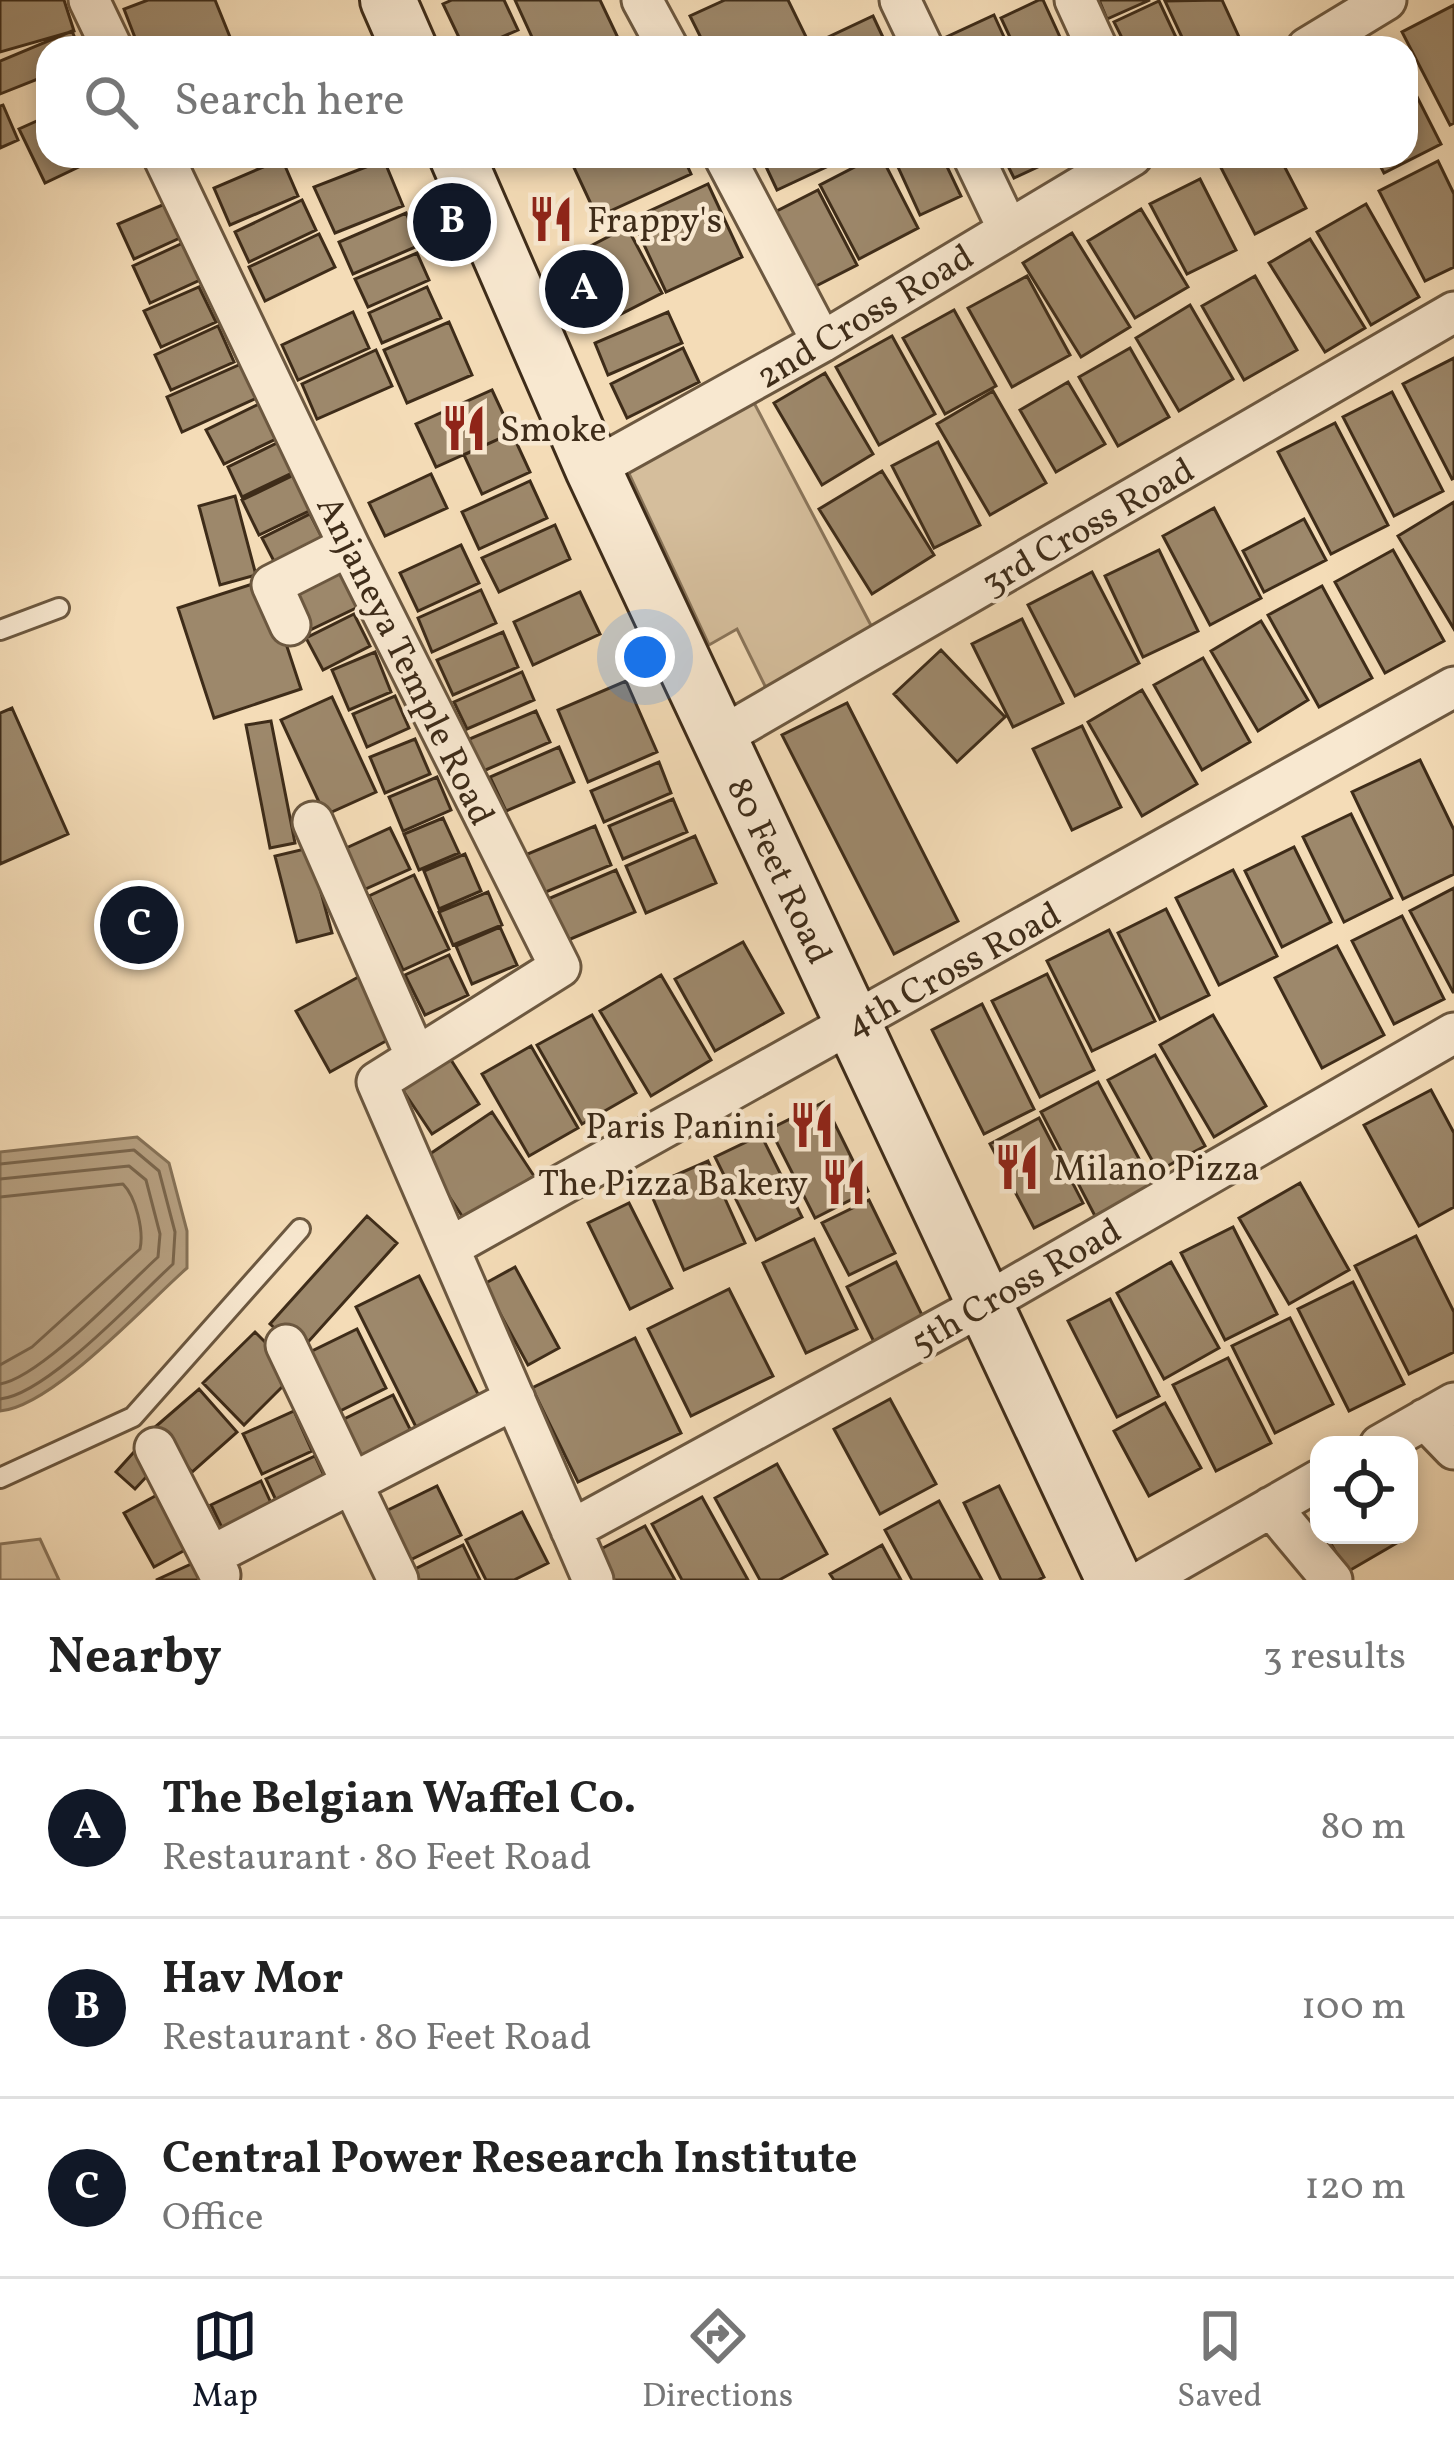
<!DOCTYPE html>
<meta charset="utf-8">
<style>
:root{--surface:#fff;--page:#f2f2f2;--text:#222;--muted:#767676;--line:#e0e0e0;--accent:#111827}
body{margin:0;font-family:Vollkorn,serif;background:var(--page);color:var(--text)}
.controls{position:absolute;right:36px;bottom:36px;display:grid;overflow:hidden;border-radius:24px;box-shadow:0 6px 18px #0003}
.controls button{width:108px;height:108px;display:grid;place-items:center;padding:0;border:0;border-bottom:3px solid var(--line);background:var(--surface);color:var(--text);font:60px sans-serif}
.you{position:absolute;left:645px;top:657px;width:42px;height:42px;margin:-30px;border:9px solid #fff;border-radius:50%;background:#1a73e8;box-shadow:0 0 0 18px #1a73e833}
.badge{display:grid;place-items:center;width:78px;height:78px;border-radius:50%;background:var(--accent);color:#fff;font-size:39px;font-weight:700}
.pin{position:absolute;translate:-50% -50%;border:6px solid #fff;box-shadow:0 3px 12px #0006}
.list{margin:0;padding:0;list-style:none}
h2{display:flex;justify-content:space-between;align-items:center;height:156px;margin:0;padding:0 48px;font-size:51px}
h2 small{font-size:39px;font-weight:400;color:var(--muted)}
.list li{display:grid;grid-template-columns:78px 1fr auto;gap:36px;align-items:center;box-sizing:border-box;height:180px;padding:0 48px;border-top:3px solid var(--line)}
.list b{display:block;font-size:45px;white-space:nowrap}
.list p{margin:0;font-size:39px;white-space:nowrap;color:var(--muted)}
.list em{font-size:39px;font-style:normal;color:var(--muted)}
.icon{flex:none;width:66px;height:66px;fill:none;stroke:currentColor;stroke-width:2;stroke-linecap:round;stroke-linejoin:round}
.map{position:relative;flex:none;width:1454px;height:1580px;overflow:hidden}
.search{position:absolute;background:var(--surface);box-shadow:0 6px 18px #0003;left:36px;right:36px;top:36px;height:132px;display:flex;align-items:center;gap:30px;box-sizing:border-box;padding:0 42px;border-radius:36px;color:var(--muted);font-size:45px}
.sheet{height:696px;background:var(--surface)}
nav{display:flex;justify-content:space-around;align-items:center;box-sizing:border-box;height:168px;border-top:3px solid var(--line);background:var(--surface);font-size:33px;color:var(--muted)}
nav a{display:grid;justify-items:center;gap:6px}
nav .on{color:var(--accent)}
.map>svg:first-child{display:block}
.green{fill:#d5be9c;stroke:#8a755a;stroke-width:3}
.water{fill:#b6a081;stroke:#867257;stroke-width:3}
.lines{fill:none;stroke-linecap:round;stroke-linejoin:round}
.shore{stroke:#7a664d;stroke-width:3}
.building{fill:#9d886b;stroke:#3e2c19;stroke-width:3}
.lane-casing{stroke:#6c5840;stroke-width:24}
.street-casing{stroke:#6c5840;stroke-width:45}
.secondary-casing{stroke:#3e2c19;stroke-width:60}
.lane{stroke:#f8e8d0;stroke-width:18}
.street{stroke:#f8e8d0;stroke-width:39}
.secondary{stroke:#f8e8d0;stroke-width:54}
.labels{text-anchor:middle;stroke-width:9;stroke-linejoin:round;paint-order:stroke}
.poi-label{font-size:36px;fill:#3e2c19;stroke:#f8e8d0;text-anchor:start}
.street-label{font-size:36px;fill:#3e2c19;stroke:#f8e8d0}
</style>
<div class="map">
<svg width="1454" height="1580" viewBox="0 0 1454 1580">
<rect width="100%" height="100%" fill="#f4dcb7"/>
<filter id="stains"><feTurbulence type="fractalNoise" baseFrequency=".00167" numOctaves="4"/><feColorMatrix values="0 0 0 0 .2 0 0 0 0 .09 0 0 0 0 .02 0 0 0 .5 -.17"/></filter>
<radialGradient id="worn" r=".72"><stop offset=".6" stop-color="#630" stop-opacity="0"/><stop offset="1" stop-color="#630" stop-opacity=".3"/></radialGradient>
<path class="green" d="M752 399 875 633 768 692 737 629 709 645 625 465Z
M40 1539 59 1580H0V1544Z"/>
<path class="water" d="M137 1137 169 1163 187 1231V1268C145 1305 52 1407 0 1411V1152Z"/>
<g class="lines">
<path class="shore" d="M0 1164 134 1150 159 1171 175 1232 173 1264C136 1298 46 1395 0 1399
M0 1179 129 1166 146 1180 160 1234 158 1257C125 1287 40 1378 0 1384
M0 1197 123 1184C136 1197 144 1231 140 1249L32 1347 0 1365"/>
</g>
<path class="building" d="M0 0H64L74 31 0 52Z
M148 0H215L232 42 218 48H139L124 9Z
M452 0H504L518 30 477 48H464L443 4Z
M515 0H600L619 40 601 48H537Z
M725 0H788L811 47 706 48 690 16Z
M1039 0H1043L1065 48H1015L1001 18Z
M1099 0H1150L1107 19Z
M1222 0 1244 48H1187L1165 1Z
M1159 1 1181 48H1127L1114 22Z
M1454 5V123L1450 125 1402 32Z
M994 15 1009 48H946L942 39Z
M873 16 888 48H824L820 41Z
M72 31 79 48H48V75L0 94V61Z
M1406 75 1441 144 1384 173 1375 156H1406Z
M3 105 18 140 0 148V106Z
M48 116V156H86L89 162 45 183 19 129Z
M578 156H683L691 174 597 217 570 159Z
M761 156H850L777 190Z
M876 156H881L918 228 859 259 820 185Z
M893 156H942L961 196 920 215Z
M1003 156H1057V158L1014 178Z
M1215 156H1279L1306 208 1255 234Z
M282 159 298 196 230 225 214 188Z
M384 160 403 206 335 233 314 187Z
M1438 161 1454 194V267L1425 281 1379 191Z
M1200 179 1236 250 1187 274 1150 204Z
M708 184 742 257 666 292 632 219Z
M818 190 857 265 814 287 775 212Z
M302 200 316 230 249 262 235 232Z
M167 203 182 237 134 259 118 224Z
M1366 204 1419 297 1371 325 1317 232Z
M1141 209 1188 287 1135 318 1088 241Z
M406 213 420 245 353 274 339 242Z
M627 227 662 293 588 331 554 265Z
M1072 233 1130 327 1081 357 1023 263Z
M319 234 335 267 265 301 249 267Z
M1310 239 1365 328 1325 352 1269 263Z
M183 243 200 280 150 303 133 266Z
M417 253 429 280 368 307 355 279Z
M1027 276 1070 355 1012 387 968 308Z
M1255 276 1297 350 1244 380 1202 306Z
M199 287 216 322 161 347 144 311Z
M427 287 441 318 382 343 369 313Z
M1190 305 1233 379 1179 411 1136 338Z
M954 310 996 386 945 414 903 338Z
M353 312 369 348 298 380 282 345Z
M668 312 682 343 608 375 595 343Z
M449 322 472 375 407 403 384 350Z
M218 326 234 362 171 390 155 355Z
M892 336 935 414 879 445 836 367Z
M683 348 699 382 627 418 611 384Z
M1130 348 1169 417 1118 446 1079 377Z
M376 350 392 386 317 419 302 384Z
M1454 358V478L1452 479 1403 384Z
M241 364 257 398 182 432 167 397Z
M825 373 873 454 822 485 774 403Z
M1068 382 1105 444 1056 472 1020 410Z
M492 390 512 433 436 467 416 424Z
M993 391 1046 483 990 515 937 424Z
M1392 392 1443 491 1394 516 1343 417Z
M263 402 280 437 224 464 206 430Z
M1335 423 1388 525 1331 554 1278 452Z
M512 433 530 472 482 494 464 455Z
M279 442 294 472 242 497 228 467Z
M938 442 980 525 934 548 892 466Z
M882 471 934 555 872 594 819 509Z
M431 474 447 508 385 536 369 503Z
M294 475 311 510 259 535 242 500Z
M530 481 547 518 479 549 462 512Z
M235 496 256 575 220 585 199 506Z
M1454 502V629L1398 536Z
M1214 508 1261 598 1210 625 1163 536Z
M310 514 327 547 279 571 262 538Z
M1304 519 1326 560 1264 592 1243 551Z
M555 525 570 559 499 592 482 558Z
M461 545 479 583 418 611 400 573Z
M1159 550 1198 631 1143 657 1105 576Z
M1393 550 1444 641 1385 673 1335 582Z
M339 568 358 607 306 632 287 593Z
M1092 572 1139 663 1075 696 1028 605Z
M265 580 301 689 214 718 178 608Z
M1322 586 1372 678 1319 707 1268 615Z
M481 590 496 623 432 652 418 618Z
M580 592 600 634 533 665 514 622Z
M354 614 370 646 323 670 306 638Z
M1022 619 1063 703 1013 727 972 644Z
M1261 621 1308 700 1258 731 1211 651Z
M503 632 518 667 453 695 437 660Z
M941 650 1005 717 957 762 894 694Z
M375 652 391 692 349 710 332 670Z
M1203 658 1250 742 1202 770 1154 685Z
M522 672 534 700 467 729 454 702Z
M626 681 657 752 588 782 558 710Z
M1142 690 1197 784 1142 816 1088 722Z
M395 696 409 728 367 747 353 714Z
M332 697 376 792 325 815 281 720Z
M847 703 958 921 894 954 782 735Z
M12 708 68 834 0 864V713Z
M536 711 550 742 481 772 467 740Z
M271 721 295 843 270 848 246 725Z
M1082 726 1121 807 1072 830 1033 749Z
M415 739 430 774 385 793 370 757Z
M559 747 574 782 506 811 490 777Z
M1420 760 1454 830V874L1403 899 1352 792Z
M659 762 671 793 604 822 591 791Z
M437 777 451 810 403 831 389 797Z
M673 799 687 832 623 859 609 826Z
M1351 814 1392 898 1344 922 1303 837Z
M443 818 459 853 419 870 404 834Z
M595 826 611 865 541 894 525 855Z
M390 828 410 869 361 891 342 850Z
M695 836 716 883 646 913 626 866Z
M1294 847 1331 922 1282 947 1245 871Z
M309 848 332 933 297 942 275 856Z
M465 854 481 891 439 909 424 871Z
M616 870 635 912 561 943 543 901Z
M1233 870 1277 956 1219 985 1176 898Z
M414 875 449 949 403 970 369 896Z
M1454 888V992H1453L1410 911Z
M488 892 502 925 453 945 439 912Z
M1166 909 1209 995 1160 1019 1118 933Z
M1402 916 1444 999 1394 1024 1352 941Z
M500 927 517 965 472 984 456 946Z
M1109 930 1155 1021 1092 1051 1047 961Z
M743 942 783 1013 715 1051 675 979Z
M1337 946 1384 1035 1322 1068 1275 978Z
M449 955 468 995 425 1015 405 975Z
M1047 974 1094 1070 1040 1097 992 1001Z
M362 975 395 1036 330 1072 296 1011Z
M661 975 711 1060 651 1096 600 1011Z
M982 1004 1034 1109 984 1134 932 1030Z
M592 1015 636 1093 582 1124 537 1045Z
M1213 1015 1266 1106 1214 1137 1160 1045Z
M531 1046 578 1128 529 1156 482 1074Z
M446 1052 479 1104 432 1134 398 1083Z
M1155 1055 1205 1146 1158 1171 1108 1080Z
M1098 1082 1153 1185 1095 1216 1041 1112Z
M1431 1090 1454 1133V1207L1419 1226 1364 1125Z
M824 1102 868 1191 815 1218 770 1129Z
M492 1112 534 1176 466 1222 424 1158Z
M1039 1118 1083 1203 1034 1228 990 1144Z
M761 1135 802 1217 756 1240 715 1157Z
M708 1161 745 1243 684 1270 648 1187Z
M1300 1183 1349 1270 1289 1304 1239 1218Z
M869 1200 895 1253 849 1275 822 1223Z
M629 1203 672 1288 630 1309 588 1223Z
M367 1216 397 1243 300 1351 270 1324Z
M1233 1227 1277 1314 1225 1340 1181 1253Z
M1416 1236 1454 1312V1352L1409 1374 1355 1266Z
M814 1239 857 1329 806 1353 763 1263Z
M896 1262 923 1317 874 1342 847 1287Z
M1171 1262 1219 1348 1164 1379 1117 1293Z
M515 1267 559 1348 528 1365 484 1284Z
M419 1276 481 1400 418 1431 356 1307Z
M1353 1282 1404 1384 1349 1411 1298 1309Z
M729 1289 773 1376 691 1416 648 1329Z
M1110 1299 1159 1396 1117 1417 1068 1321Z
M1290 1318 1333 1404 1275 1433 1232 1346Z
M357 1329 386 1388 338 1412 308 1353Z
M255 1332 296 1373 244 1425 203 1383Z
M635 1338 681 1433 578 1482 532 1388Z
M1228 1358 1271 1443 1216 1471 1173 1385Z
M199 1389 237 1432 192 1472 154 1428Z
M393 1395 418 1445 365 1471 340 1421Z
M890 1399 936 1484 880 1514 834 1429Z
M1165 1403 1201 1468 1149 1496 1114 1431Z
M294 1411 312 1451 262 1474 243 1434Z
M142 1443 162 1460 135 1489 116 1472Z
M315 1456 331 1491 282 1513 266 1479Z
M777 1464 827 1554 779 1580H760L715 1498Z
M261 1481 277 1516 228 1540 211 1505Z
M437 1486 461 1535 404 1563 380 1514Z
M999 1486 1044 1577 1038 1580H1001L964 1503Z
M168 1489 198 1543 154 1567 124 1513Z
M702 1497 748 1580H682L652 1524Z
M939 1501 982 1580H912L885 1530Z
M522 1512 548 1563 514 1580H486L466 1540Z
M645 1526 675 1580H613L597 1551Z
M1326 1535H1399L1402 1540 1347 1572Z
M463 1545 480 1580H416L411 1571Z
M882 1545 901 1580H834L830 1574Z
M200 1560 209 1580H156Z"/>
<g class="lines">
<defs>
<path id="lane" d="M0 630 59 608
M0 1478 133 1417 300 1229"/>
<path id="street" d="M89 0 112 48
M642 0 668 48
M900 0 923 48
M1075 0 1097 48
M1307 48 1386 0
M163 156 349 546 560 967 377 1082 593 1580
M724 156 822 342
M973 156 1008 229
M593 469 822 342 1132 156
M290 625 272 585 349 546
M719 738 1454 312
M313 822 416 1057
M450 1247 1454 687
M286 1345 398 1580
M1425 1419 1454 1449
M1380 1445 1454 1403
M155 1448 220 1575
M1271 1507 1332 1580
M571 1530 963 1316 1454 1033
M211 1556 515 1399
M1144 1580 1319 1480"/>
<path id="secondary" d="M388 0 409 48
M457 156 593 469 1114 1580"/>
</defs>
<use href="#lane" class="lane-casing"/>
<use href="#street" class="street-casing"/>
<use href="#secondary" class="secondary-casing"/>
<use href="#lane" class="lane"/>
<use href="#street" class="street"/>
<use href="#secondary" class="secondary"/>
</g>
<defs>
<symbol id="restaurant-bare" viewBox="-9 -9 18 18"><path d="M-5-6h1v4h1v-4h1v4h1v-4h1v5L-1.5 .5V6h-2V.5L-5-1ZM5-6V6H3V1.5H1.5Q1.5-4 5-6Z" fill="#8f2418" stroke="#f8e8d0" stroke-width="2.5" paint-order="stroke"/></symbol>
</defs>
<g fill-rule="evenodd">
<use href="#restaurant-bare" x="518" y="186" width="66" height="66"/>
<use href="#restaurant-bare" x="431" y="395" width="66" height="66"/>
<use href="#restaurant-bare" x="779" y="1092" width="66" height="66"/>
<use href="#restaurant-bare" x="984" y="1134" width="66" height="66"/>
<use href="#restaurant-bare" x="811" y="1149" width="66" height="66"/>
</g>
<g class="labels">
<g class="poi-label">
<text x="587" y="232">Frappy's</text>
<text x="500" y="441">Smoke</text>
<text x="776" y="1138" text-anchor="end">Paris Panini</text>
<text x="1053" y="1180">Milano Pizza</text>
<text x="808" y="1195" text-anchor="end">The Pizza Bakery</text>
</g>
<g class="street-label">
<text transform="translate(864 315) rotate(-31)" y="13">2nd Cross Road</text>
<text transform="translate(1087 525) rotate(-30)" y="13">3rd Cross Road</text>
<text transform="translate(407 660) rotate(64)" y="13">Anjaneya Temple Road</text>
<text transform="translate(781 870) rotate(65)" y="13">80 Feet Road</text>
<text transform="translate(952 968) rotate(-29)" y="13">4th Cross Road</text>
<text transform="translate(1015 1285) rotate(-30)" y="13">5th Cross Road</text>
</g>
</g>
<rect width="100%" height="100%" filter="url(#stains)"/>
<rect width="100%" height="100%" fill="url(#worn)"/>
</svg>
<div class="controls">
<button><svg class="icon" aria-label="locate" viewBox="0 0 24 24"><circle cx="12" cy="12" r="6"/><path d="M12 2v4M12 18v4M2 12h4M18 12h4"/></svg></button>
</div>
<div class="you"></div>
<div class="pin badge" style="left:584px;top:289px">A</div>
<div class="pin badge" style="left:452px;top:222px">B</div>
<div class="pin badge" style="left:139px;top:925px">C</div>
<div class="search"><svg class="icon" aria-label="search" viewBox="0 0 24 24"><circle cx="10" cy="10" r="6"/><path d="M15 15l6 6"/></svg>Search here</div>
</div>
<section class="sheet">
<h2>Nearby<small>3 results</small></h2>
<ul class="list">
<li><span class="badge">A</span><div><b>The Belgian Waffel Co.</b><p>Restaurant · 80 Feet Road</p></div><em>80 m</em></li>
<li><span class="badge">B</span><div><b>Hav Mor</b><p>Restaurant · 80 Feet Road</p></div><em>100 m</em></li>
<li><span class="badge">C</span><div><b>Central Power Research Institute</b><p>Office</p></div><em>120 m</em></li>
</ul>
</section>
<nav>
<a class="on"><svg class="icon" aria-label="map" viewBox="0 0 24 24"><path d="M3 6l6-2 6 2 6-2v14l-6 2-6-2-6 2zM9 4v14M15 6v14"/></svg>Map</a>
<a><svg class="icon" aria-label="directions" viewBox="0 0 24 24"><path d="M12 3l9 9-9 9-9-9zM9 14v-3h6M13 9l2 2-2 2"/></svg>Directions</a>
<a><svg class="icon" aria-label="saved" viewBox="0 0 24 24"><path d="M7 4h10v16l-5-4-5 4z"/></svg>Saved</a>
</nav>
